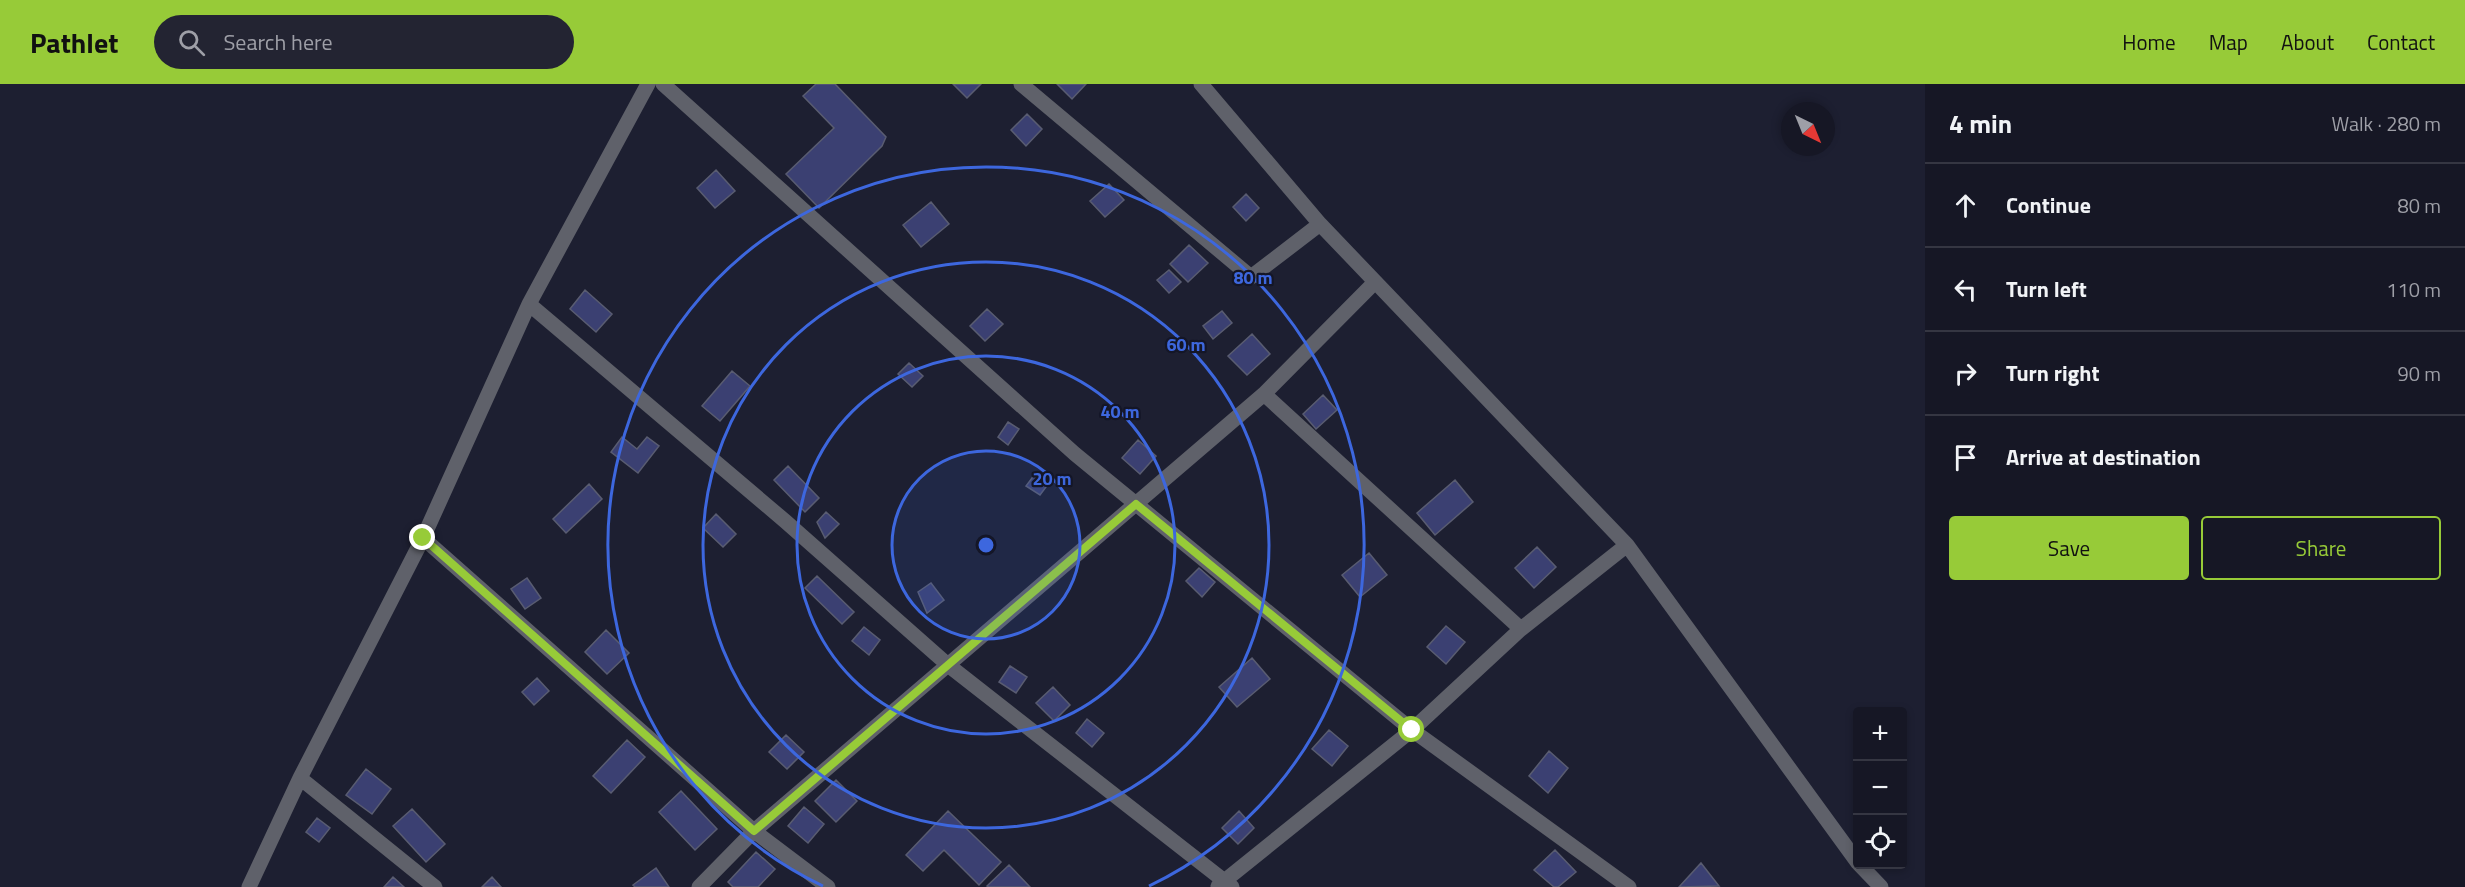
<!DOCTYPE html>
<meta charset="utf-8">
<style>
:root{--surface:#161725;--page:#232432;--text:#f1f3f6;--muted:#9e9fa7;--line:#353642;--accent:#97cb38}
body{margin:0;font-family:"Titillium Web",sans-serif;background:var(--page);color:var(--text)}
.controls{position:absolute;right:18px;bottom:18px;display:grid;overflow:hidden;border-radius:6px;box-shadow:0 3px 9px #0003}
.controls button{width:54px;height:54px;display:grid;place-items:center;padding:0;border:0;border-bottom:2px solid var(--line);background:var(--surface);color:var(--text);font:30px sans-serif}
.compass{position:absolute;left:1781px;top:18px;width:54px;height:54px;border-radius:50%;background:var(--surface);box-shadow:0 3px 9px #0003;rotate:137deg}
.stop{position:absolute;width:18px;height:18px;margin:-14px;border:4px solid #97cb38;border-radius:50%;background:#fff}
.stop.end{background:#97cb38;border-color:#fff;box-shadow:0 2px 6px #0008}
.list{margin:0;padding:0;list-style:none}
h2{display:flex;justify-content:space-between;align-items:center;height:78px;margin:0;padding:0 24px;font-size:26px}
h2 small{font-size:20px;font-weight:400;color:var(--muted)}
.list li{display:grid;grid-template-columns:39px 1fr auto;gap:18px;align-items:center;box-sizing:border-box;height:84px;padding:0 24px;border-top:2px solid var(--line)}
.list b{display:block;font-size:22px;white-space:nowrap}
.list em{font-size:20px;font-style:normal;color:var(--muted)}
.actions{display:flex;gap:12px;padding:18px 24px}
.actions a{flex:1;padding:14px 0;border:2px solid var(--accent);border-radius:6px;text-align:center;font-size:21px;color:var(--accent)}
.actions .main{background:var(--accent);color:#111}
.icon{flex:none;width:33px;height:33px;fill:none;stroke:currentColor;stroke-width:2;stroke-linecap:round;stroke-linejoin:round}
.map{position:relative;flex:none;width:1925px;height:803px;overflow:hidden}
header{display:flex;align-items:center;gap:36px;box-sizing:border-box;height:84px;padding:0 30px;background:var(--accent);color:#111}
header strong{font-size:28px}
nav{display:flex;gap:33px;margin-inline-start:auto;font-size:21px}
.search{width:420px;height:54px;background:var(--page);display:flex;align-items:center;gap:15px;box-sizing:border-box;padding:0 21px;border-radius:33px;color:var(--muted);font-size:22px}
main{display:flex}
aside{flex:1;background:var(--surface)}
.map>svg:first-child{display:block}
.building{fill:#3b4072;stroke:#595c71;stroke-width:1.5}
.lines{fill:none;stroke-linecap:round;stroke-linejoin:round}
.street{stroke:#5f616a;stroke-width:15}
.route{stroke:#97cb38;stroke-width:8}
.ring{fill:none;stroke:#3d67de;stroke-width:3}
.centre{fill:#3d67de;stroke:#141627;stroke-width:3}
.ring-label{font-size:18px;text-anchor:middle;font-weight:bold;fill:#3d67de;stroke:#141627;stroke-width:4.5;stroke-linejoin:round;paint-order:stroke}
</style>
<header>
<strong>Pathlet</strong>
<div class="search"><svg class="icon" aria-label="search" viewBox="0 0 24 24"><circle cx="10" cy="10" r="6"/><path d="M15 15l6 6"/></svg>Search here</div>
<nav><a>Home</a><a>Map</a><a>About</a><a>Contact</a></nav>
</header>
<main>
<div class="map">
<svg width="1925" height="803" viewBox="0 0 1925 803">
<rect width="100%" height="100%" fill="#1d1f31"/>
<path class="building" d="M816 0H835L886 53 882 62 819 124 786 90 834 44 803 12Z
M953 0H981L967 14Z
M1057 0H1086L1072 15Z
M1027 30 1042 45 1026 62 1011 46Z
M716 86 735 107 715 124 697 104Z
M1109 100 1124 116 1105 133 1090 117Z
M1246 110 1259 124 1246 137 1233 123Z
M931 118 949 140 921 163 903 141Z
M1189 161 1208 179 1188 198 1170 180Z
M1169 186 1181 198 1169 209 1157 196Z
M585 206 612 230 596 248 570 225Z
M987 225 1003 240 985 257 970 242Z
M1222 227 1232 239 1213 255 1203 242Z
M1252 250 1270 270 1247 291 1228 272Z
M909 279 923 292 912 303 898 290Z
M732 287 750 302 720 337 702 322Z
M1323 311 1337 326 1316 345 1303 330Z
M1008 338 1019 345 1008 361 998 353Z
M622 353 637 365 647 353 659 362 638 389 611 368Z
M1138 356 1156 372 1140 390 1122 374Z
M788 382 819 414 805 428 774 396Z
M1035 390 1049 399 1040 411 1026 402Z
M1455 396 1473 418 1435 451 1417 429Z
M589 400 602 415 566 449 553 435Z
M826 428 839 440 825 454 817 438Z
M716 430 736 450 723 463 703 444Z
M1537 463 1556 483 1534 504 1515 484Z
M1369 469 1387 491 1360 513 1342 491Z
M1199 484 1215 498 1202 513 1186 497Z
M817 492 854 528 842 540 805 504Z
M527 494 541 514 525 525 511 505Z
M931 499 944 516 927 529 918 508Z
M1446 542 1465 558 1446 580 1427 563Z
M864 543 880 556 869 571 852 557Z
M606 546 629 569 607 590 585 568Z
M1252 574 1270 595 1237 623 1219 603Z
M1010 582 1027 593 1016 609 999 598Z
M537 594 549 607 534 621 522 608Z
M1053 603 1070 621 1054 637 1036 619Z
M1087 635 1104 649 1092 663 1076 649Z
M1329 646 1348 662 1332 682 1312 665Z
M786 651 804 668 787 685 769 668Z
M627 656 645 673 611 709 593 692Z
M1549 667 1568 684 1548 709 1529 692Z
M366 685 391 705 372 730 346 711Z
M836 696 857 717 836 738 815 717Z
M681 707 717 745 695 766 659 728Z
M804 723 824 740 808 759 788 742Z
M412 725 445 760 426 778 393 742Z
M948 727 1001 778 979 801 944 766 923 787 906 771Z
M1239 727 1254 744 1238 760 1222 744Z
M317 734 330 744 319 758 306 748Z
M1555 766 1576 788 1558 803H1554L1534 786Z
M756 768 775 785 758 803H733L728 798Z
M1701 779 1719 802 1679 803Z
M1009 781 1030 803H989L987 802Z
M656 784 669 803H635L633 801Z
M393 793 404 803H384Z
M492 793 501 803H482Z"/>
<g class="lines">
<path class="street" d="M663 0 1075 370 1412 646 1521 545 1627 461
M1021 0 1251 193 1320 140
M1201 0 1320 140 1627 461 1858 779
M1375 198 1264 310 1521 545
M529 220 785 437 948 581 1232 803
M423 454 754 747 828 803
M300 694 435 803
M1859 780 1881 803
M1218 802 1412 646 1629 803
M249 803 300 694 423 454 529 220 648 0
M699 803 754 747 1264 310"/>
</g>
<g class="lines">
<path class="route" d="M423 454 754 747 1136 420 1412 646"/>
</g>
<circle cx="986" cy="461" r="94" fill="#3d67de" fill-opacity=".12"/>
<g class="ring">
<circle cx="986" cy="461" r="94"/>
<circle cx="986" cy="461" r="189"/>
<circle cx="986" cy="461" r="283"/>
<path d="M823 802A378 378 0 1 1 1149 802"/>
</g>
<circle cx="986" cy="461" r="9" class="centre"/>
<g class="ring-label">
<text x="1253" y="200">80 m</text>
<text x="1186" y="267">60 m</text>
<text x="1120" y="334">40 m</text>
<text x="1052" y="401">20 m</text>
</g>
</svg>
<div class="controls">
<button>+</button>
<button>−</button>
<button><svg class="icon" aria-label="locate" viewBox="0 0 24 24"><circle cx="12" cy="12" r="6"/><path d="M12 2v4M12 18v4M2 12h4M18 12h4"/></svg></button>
</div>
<svg class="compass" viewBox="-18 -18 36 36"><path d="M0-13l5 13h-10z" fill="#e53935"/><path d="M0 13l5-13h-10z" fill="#9e9fa7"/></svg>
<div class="stop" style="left:1412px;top:646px"></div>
<div class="stop end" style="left:423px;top:454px"></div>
</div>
<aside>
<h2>4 min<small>Walk · 280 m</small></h2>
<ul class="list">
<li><svg class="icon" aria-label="ahead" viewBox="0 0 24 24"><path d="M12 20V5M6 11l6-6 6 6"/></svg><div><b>Continue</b></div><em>80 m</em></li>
<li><svg class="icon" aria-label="left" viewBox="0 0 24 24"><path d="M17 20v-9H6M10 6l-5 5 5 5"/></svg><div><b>Turn left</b></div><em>110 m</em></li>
<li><svg class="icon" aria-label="right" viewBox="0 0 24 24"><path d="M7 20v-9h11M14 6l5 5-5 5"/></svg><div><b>Turn right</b></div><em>90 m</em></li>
<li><svg class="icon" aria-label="arrive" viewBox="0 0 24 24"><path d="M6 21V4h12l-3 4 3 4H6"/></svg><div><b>Arrive at destination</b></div></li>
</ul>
<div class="actions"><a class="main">Save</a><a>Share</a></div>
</aside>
</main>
